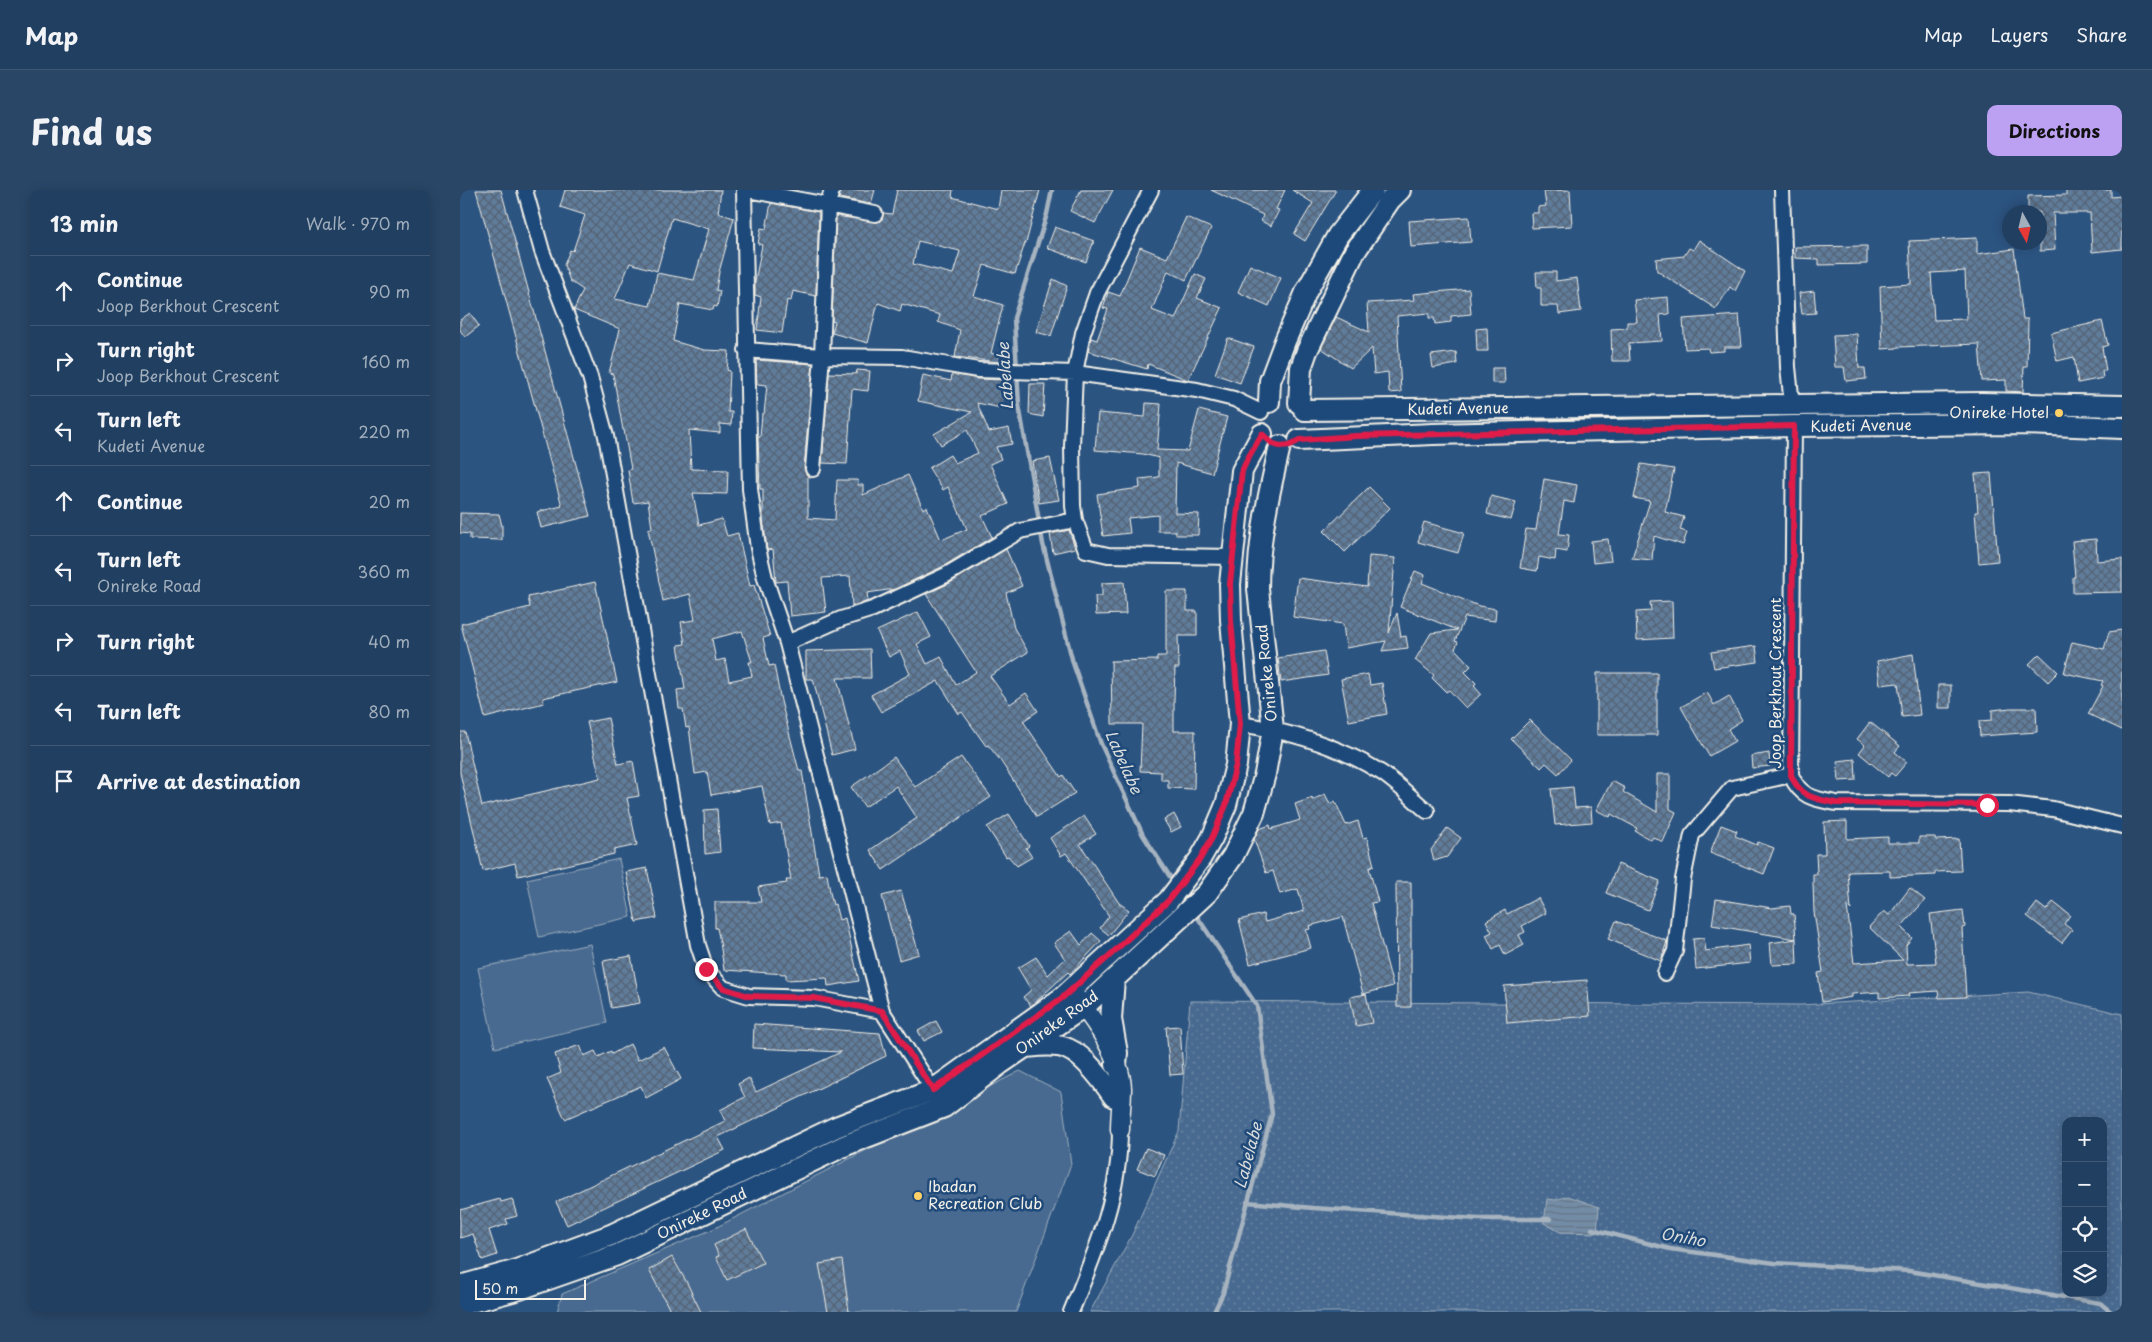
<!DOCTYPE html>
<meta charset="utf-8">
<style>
:root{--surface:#213f61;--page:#294667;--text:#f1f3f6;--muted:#a2afbd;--line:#3e5876;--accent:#bca0f2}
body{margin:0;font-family:"Playpen Sans",sans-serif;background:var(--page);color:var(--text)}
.controls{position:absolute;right:15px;bottom:15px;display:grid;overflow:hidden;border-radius:10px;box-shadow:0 2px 12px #0003}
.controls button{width:45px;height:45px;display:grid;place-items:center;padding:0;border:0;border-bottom:1px solid var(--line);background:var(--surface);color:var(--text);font:25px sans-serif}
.compass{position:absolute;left:1542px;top:15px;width:45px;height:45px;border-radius:50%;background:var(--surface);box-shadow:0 2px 12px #0003;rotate:172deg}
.scale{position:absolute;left:15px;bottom:12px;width:111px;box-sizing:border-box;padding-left:5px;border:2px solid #f4f1e8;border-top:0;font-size:14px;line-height:18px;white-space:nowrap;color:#f4f1e8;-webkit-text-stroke:4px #1f4a7a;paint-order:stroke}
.stop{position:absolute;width:15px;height:15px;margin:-11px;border:4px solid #e11d48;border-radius:50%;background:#fff}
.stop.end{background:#e11d48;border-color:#fff;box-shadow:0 1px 5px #0008}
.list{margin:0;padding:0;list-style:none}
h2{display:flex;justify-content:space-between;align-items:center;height:65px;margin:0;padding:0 20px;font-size:21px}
h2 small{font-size:16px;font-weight:400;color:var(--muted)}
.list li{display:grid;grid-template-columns:32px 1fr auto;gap:15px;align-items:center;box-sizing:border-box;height:70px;padding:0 20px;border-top:1px solid var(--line)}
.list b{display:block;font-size:19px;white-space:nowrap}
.list p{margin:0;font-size:16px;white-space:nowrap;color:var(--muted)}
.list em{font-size:16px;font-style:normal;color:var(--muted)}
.icon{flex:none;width:28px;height:28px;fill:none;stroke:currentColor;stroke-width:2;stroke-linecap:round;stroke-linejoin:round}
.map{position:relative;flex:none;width:1662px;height:1122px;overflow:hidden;border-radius:10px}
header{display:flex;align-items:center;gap:30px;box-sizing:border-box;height:70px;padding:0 25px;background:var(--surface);border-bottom:1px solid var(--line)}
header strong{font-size:24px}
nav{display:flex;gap:28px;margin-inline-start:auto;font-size:18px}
.intro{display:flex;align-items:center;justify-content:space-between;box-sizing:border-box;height:120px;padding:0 30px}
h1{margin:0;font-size:35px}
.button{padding:12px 22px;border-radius:10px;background:var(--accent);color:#111;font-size:18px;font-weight:700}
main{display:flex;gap:30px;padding:0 30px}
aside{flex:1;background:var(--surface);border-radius:10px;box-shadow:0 2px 12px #0003}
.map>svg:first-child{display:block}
.green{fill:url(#green-dots);stroke:#9eaebc;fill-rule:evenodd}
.pitch{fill:#496b90;stroke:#9eaebc}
.water{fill:url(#water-rules);stroke:#a7b4c0}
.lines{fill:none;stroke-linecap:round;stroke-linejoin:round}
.stream{stroke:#a7b4c0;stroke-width:4.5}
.building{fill:url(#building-cross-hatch);stroke:#f4f1e8;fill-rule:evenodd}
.minor-casing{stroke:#f4f1e8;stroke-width:18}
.tertiary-casing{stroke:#f4f1e8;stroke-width:21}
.secondary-casing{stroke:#f4f1e8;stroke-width:24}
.minor{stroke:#1f4a7a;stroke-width:14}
.tertiary{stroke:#1f4a7a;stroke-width:18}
.secondary{stroke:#1f4a7a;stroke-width:20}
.route{stroke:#e11d48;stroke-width:6}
.poi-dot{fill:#ffd166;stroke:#1f4a7a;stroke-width:2}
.labels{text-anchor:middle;stroke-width:5;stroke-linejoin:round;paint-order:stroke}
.street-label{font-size:15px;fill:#f4f1e8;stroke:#1f4a7a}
.poi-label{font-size:15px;fill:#f4f1e8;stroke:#1f4a7a;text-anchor:end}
.water-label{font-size:16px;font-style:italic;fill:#dadddb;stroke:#1f4a7a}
</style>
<header>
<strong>Map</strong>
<nav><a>Map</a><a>Layers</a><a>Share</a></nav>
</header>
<div class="intro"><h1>Find us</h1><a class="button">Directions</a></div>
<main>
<aside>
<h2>13 min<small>Walk · 970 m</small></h2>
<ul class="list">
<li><svg class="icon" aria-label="ahead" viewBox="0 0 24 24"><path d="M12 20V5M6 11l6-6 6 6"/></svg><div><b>Continue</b><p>Joop Berkhout Crescent</p></div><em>90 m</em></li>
<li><svg class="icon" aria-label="right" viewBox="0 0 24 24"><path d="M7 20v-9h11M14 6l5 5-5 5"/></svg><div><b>Turn right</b><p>Joop Berkhout Crescent</p></div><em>160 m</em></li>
<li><svg class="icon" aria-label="left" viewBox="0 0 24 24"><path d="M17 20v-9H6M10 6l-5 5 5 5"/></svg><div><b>Turn left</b><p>Kudeti Avenue</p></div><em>220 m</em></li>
<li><svg class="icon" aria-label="ahead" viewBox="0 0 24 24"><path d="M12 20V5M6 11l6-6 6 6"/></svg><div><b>Continue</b></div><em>20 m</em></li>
<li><svg class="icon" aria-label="left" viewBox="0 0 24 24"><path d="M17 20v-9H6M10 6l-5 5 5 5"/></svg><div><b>Turn left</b><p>Onireke Road</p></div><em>360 m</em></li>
<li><svg class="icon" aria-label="right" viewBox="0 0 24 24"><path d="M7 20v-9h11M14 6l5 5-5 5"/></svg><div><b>Turn right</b></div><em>40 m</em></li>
<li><svg class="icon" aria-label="left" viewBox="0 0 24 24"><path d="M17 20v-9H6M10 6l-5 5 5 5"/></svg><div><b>Turn left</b></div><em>80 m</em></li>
<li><svg class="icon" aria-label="arrive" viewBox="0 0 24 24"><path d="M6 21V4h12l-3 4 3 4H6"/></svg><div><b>Arrive at destination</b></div></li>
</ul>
</aside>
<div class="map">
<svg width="1662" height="1122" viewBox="0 0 1662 1122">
<defs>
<pattern id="green-dots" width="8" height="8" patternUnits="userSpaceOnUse" patternTransform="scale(1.25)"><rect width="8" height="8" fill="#496b90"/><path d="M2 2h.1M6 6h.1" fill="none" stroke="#6481a0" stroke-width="1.8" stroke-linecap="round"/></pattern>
<pattern id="water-rules" width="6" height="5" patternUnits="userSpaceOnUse" patternTransform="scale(1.25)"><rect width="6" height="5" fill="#738ca6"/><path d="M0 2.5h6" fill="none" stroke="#647484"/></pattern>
<pattern id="building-cross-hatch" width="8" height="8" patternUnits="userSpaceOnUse" patternTransform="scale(1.25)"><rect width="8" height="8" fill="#5e7b9a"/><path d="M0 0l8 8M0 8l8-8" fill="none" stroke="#556474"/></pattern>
</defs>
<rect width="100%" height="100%" fill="#2c5481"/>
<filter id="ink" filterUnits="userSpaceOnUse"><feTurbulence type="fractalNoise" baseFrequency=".02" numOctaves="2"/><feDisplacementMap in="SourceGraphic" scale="10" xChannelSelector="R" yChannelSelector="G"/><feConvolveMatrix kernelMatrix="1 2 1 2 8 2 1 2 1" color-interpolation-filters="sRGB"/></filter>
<g filter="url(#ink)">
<path class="green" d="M1568 802 1662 824V1122H630L672 1045 719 941 730 811 1340 815ZM1606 931H1643V1103H1606Z"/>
<path class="pitch" d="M159 669 171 727 79 747 67 689Z
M130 754 147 833 35 858 18 778Z
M560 881 601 902 611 974 556 1122H97L102 1104 253 1039Z"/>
<path class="water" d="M1108 1006 1139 1017 1137 1043 1100 1042 1084 1033 1087 1009 1096 1010Z"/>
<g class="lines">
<path class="stream" d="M592 0 587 24 554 128 559 215 583 354 613 473 641 554 683 645 714 693
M734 722 797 816 812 924 763 1103 754 1122
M787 1012 853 1018 1018 1029H1090
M1132 1039 1210 1059 1315 1073 1449 1081 1640 1113 1651 1122"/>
</g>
<path class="building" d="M16 0H41L130 326 81 338 77 322 102 316Z
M105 0H261L258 23 274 28 259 82 256 100 260 101 257 117 254 116 253 120 220 114 213 151 244 160 269 161 267 180 270 181 268 222H272L271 235 260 234V243L229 240 231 279 268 280 267 304 233 303 239 335 262 329 267 346 278 343 290 396 294 395 310 446 303 448 309 476 314 475 321 511 339 581H342L359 685 367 684 370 702 373 715 375 714 379 730 385 728 399 791 368 796 367 788 326 790V784L264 780 260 752 257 738H255V712H301L298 697 327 693 326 690H331L321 633 310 635 302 596 251 605 247 582 235 584 229 537 226 538 223 519H219L217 500 225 499 218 455 225 454 221 432 235 430 230 404 203 411 188 339 192 338 188 311 173 313 168 280 171 279 164 240H163L153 184 149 183 160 139 114 120 123 100 110 91 104 75 110 60 113 61 125 25 100 17ZM212 28 249 39 234 90 197 83 190 116 155 109 170 73 197 81ZM282 441 292 472H289L292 486 269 491 265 469 256 471 252 449Z
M381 0H415L411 14 379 8Z
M437 0H493L492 7 538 19 541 0H580L566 53H565L555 84 524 75 514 106 543 115 531 163 539 166 538 172 495 167 500 140 478 132 480 125 442 114 440 121 418 113 408 153 372 143 375 132 372 131 376 26 418 32 422 29 423 23 432 24ZM458 51 500 61 493 84 453 74Z
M621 0H653L635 33 610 21Z
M751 0H825L816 19 819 20 811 36 801 31 803 25Z
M832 0H876L845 51 834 44 853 13Z
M1110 0 1112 36 1072 38 1071 23H1078V17L1086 16 1084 1Z
M1606 0H1651V7L1662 6V59L1632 62 1630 23H1593L1595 60 1580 61V22H1568V6L1606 5Z
M311 13 359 22 356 106 333 101 331 111 327 110 322 143 297 140 301 107 295 105V92L302 55 298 54 301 38 306 39Z
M726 27 751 38 726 90 708 81 692 120 715 129 735 84 746 89 737 108 762 118 728 190 688 174 687 179 628 161 631 148 637 150 648 119 643 118 648 102 660 106 680 57 707 68Z
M1009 27 1011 52 951 57 949 31Z
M595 37 634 51 626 72 587 58Z
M1517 48V64L1554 59 1563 129H1568L1567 177H1564L1563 202 1546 201V190L1522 191 1519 154 1437 157V158L1422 159 1420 96 1451 94 1449 51ZM1505 81 1507 129 1474 130 1471 83Z
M1239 50 1285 81 1275 101 1270 97 1256 119 1197 81 1196 69 1224 66 1229 58 1233 60Z
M1407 56V74L1359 75V69L1335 68V57Z
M790 75 821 88 809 116 778 102Z
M1076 82H1096V91L1117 88 1121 121 1099 124 1098 116H1081V98H1077Z
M593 89 607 96 591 146 576 142Z
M1009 99 1011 124 991 126V132L975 134 974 128H969V123L937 126 941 202 929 203 928 182 914 184 912 158 891 178 861 158 876 127 909 142 907 113 954 110 953 104Z
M1354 101 1356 123 1342 124 1339 103Z
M1208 107 1209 124 1200 125 1202 151 1169 153 1170 171H1152L1151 139 1167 138V132H1177L1174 110Z
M10 123 19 136 5 147 0 140V130Z
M1279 125 1282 157H1264V161L1249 162 1248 158 1225 159 1223 129Z
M1642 131 1648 155 1642 157 1646 181H1642L1643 188 1618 193 1614 167 1597 171 1591 143Z
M1027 138 1028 161H1017L1016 139Z
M1397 144 1399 178H1405L1406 189 1386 191 1384 177H1375L1373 145Z
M768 148 794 157 780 193 755 184Z
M996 162 997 174 973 178 971 165Z
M296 170 353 174 344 278 348 286V328L375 330 377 290H398V295H403V305L448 285 463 319 467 317 481 350 507 339 488 297 483 300 469 278 490 265 495 273 518 263 507 240 481 255 474 244 512 222 458 211 463 185 491 191 492 184 518 189 547 190 541 218 517 213 529 242 549 238 552 254 536 257 541 269 530 274 548 314 522 326 532 347 482 377 435 399 407 403 408 411 394 416H392L390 386 362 388 366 422 330 426 327 391 316 392 313 359 307 360 303 328V299H300L298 247H300L302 224H304L307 195 297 194Z
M1032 178H1044L1045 193H1032Z
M397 180 410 181 408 201 392 199 387 274 362 273 369 183 396 184Z
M570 194H585L583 227 569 224Z
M686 213 701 214 697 260 728 261 739 220 767 227 752 283 716 273 715 323 739 324 738 345H716V341H698V325L668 328 670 343 643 346 637 304 680 298 679 289 699 287V268L683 264 635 260 638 223 685 227Z
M590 268 599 310 579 313 572 271Z
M1181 274 1214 279 1205 322 1224 327 1220 340 1227 342 1223 355 1194 346 1192 370 1172 368 1190 311 1174 308Z
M1531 283 1538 371 1519 373 1515 322H1518L1515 284Z
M1084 289 1117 295 1114 313 1104 311 1099 344 1109 345 1107 362 1096 360 1095 370 1079 367 1077 381 1060 378 1066 339 1076 340Z
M909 297 930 318 885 362 864 341Z
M1031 306 1056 312 1051 330 1027 324Z
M0 323 39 324 42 336V350L10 349V344L0 343Z
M964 332 1004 343 998 363 958 352Z
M609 340 615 358 593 363 590 344Z
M1148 349 1151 371 1133 373 1131 351Z
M1636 349 1637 371 1662 369V402L1613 403V387H1615L1612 351Z
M546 359 562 396 546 403 554 438 568 462 530 486 550 514 566 503 578 521 563 531 601 587 603 585 615 603 577 627 540 570 528 555 526 556 502 522 499 524 478 491 421 522 411 505 450 484 440 461 429 467 417 441 458 422 471 447 457 454 467 474 481 467 496 495 516 482 466 404 490 393Z
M909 366 935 368 929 443 937 423 941 447 946 446 948 458 922 461 926 451 886 458 883 434 833 427 838 388 907 397Z
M955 381 965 385 962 393 1019 416 1036 419 1035 431 1005 427 995 451 998 452 995 459 1011 476 1005 482 1016 493 1014 496 1021 504 1006 518 989 500 986 502 972 488 974 485 955 470 971 443 997 440 940 417Z
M135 392 157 492 83 508 84 513 25 528 1 434 70 417 68 407Z
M664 392 666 424 636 425 635 406H642V393Z
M706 401H727V421H737V446H718L719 478H715L714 510V541H735L734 599 708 598V590H701V582L680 581 682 534H652L651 471 697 470V466H706Z
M1212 411 1213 448 1177 450 1176 422 1191 421 1190 412Z
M1662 440V540L1628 524 1643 496 1641 495 1643 491 1604 483 1612 452 1644 459 1649 442Z
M1296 456 1298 472 1254 478 1251 462Z
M410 459 411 488H377L395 559 372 565 353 489H346V461Z
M864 461 868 485 821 492 818 468Z
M1453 464 1460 525 1442 527 1438 493 1420 495 1417 471Z
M1579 464 1598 482 1588 492 1569 474Z
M1137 483H1197V545H1137Z
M908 484 910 495 922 493 927 524 889 531 881 489Z
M1478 495H1491V518H1478Z
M1247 502 1254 515 1269 506 1282 530 1268 539 1275 551 1249 566 1221 517Z
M1550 518H1576L1577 542 1520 546 1519 531 1532 530V520Z
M148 528 158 574 173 571 179 606 167 608 177 655 154 660V664L58 686 55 673 23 681 0 583V542H5L22 616 140 588 127 532Z
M1070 530 1111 570 1098 584 1086 573 1081 578 1051 549Z
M1410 532 1440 556 1435 562 1447 572 1435 586 1431 583 1428 587 1399 563 1405 555 1397 549Z
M1309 563 1310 576 1292 578 1291 566Z
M434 567 455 597 501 567 531 607 423 680 410 660 457 628 436 596 405 617 391 597Z
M1395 569 1396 590 1379 591 1377 571Z
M1197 584H1210V619L1216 622 1203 652 1193 647 1191 650 1175 641 1177 638 1151 624 1150 627 1136 620 1152 591 1165 598 1163 602 1197 622Z
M1113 597 1115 618 1131 617 1132 632 1095 635 1091 599Z
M865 604 870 614 875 611 886 635 898 631 903 648 907 647 914 676 909 678 918 712 911 713 933 796 903 804 883 727 849 736 850 739 846 740 851 758 790 774 779 730 803 724 805 732 844 721 838 699 820 704 813 681 806 683 794 649 799 639 810 635 811 639 840 630 835 614 852 608V610Z
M257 619 260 662 245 664 244 620Z
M549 624 569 656 566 658 572 667 557 676 548 666 546 667 527 637Z
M714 624 721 637 711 642 704 630Z
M624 626 636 644 620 654 659 713 669 720 649 745 640 738 649 726 606 663 601 666 590 648Z
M1387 631V649L1428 647V653H1459V647H1475L1476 650 1499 649 1501 681 1475 682V685L1430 687V681L1388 682 1391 720 1387 716 1394 773 1443 770 1409 737 1424 721 1429 725 1450 698 1465 710 1441 737 1452 748 1446 755 1447 774 1476 773 1470 724 1503 720 1505 737 1502 738 1506 807 1479 808 1478 801 1448 803 1449 806 1419 808V802L1392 804V807L1362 812 1358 783 1363 782 1354 722 1353 693V684H1357L1356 664H1365L1364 632Z
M1261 635 1277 641 1275 646 1297 655 1298 652 1314 658 1304 684 1250 663Z
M987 638 1001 648 987 667 974 671 971 660Z
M1158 674 1200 691 1188 720 1146 703Z
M187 678 197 728 176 732 166 682Z
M936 692H951V817H937Z
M441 701 459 764 439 770 422 706Z
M1078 708 1086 723 1062 736 1065 742 1059 745 1064 755 1045 765 1040 755 1033 759 1026 745 1032 742 1026 731 1045 720 1047 724Z
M1256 709 1312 718 1330 716 1331 724H1334L1336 749 1252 735Z
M1593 712 1610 725 1604 734 1612 740 1602 753 1567 726 1577 713 1586 720Z
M1156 731 1207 751 1201 771 1148 749Z
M611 741 621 755 632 743 641 751 610 784 608 782 571 816 563 807 571 800 558 778 576 767 588 785 605 769 594 753Z
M1244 748 1246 761 1288 755 1290 773 1236 779 1233 749Z
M1336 749 1337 774 1312 775 1310 753Z
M171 766 180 813 151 818 143 771Z
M1127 790 1130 826 1047 833 1044 796Z
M906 804 912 833 896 836 890 807Z
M476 831 482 842 464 851 458 841Z
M294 834 420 843 426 866 258 947 265 960 107 1035 96 1012 265 931 260 920 285 907 278 894 289 888 296 902 381 862 293 858Z
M720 836 723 884 710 885 706 837Z
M170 854 178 870 204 857 221 889 186 908 181 896 105 929 87 889 101 883 95 864 120 855 124 866 135 861 138 867 151 861 152 864Z
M686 958 704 965 695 986 677 979Z
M40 1009 41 1012 52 1009 57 1026 46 1029 48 1034 29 1040 37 1065 22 1070 13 1044 0 1048V1020Z
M286 1039 303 1073 267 1090 256 1067 259 1066 254 1055Z
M212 1067 226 1091 241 1122H211L189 1080Z
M382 1070 389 1122H368L359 1074Z"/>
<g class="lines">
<defs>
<path id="minor" d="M65 0 82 61 130 187 146 246 238 755 246 779 263 798 289 806 354 808 422 821
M284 0 290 299 298 358 305 388 327 453 422 821 477 906
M288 0 415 24
M691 0 637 103 623 143 615 183 612 256 613 316 615 330 626 360 648 365 773 367
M1322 0 1328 177 1332 215
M286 160 362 166 442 167 518 180 615 183 737 200 774 209 801 222
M1334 236 1331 585C1340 607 1354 609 1376 613L1549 614 1593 619 1662 636
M353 279 362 166 368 14 372 0
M327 453 381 429 413 419 486 385 560 341 615 330
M780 534C827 541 876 555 917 580 935 590 951 608 967 621
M1205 783 1215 761 1223 689 1232 645 1272 598 1331 585
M611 1122C635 1063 660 1006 660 940"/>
<path id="tertiary" d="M615 806C635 831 660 865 662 898 662 912 660 926 660 940"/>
<path id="secondary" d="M809 212 810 191 825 151 847 100 878 45 913 0
M839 213 841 178 847 161 894 63 930 10 940 0
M844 220 1522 213 1662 216
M839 250 973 244 1334 236 1564 234 1662 238
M654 789 651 829 657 863 656 875
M565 857C578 856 596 853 608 859 626 867 643 891 654 907
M0 1096 54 1081 151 1045 376 937 473 900 602 808 708 711 740 669 752 648 766 615 776 575 780 534 771 430 770 394 782 281 802 244
M0 1115 60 1099 157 1065 386 955 484 917 540 874 624 817 747 703 773 666 794 623 805 584 813 539 798 399C798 350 809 303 820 256"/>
</defs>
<use href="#minor" class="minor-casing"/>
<use href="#tertiary" class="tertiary-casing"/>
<use href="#secondary" class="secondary-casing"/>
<use href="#minor" class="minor"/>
<use href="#tertiary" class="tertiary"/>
<use href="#secondary" class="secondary"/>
</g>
</g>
<g class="lines" filter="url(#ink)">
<path class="route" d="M246 779 263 798 289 806 354 808 422 821 473 900 602 808 647 768 708 711 740 669 752 648 766 615 776 575 780 534 771 430 770 394 782 281 788 268 802 244 813 254 820 256 830 255 840 250 896 246 1334 236 1331 585C1340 607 1354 609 1376 613L1527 615"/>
</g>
<g class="poi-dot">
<circle cx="1599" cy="223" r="5"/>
<circle cx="458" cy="1006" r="5"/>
</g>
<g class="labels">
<g class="street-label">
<text transform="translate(998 219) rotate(-1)" y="5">Kudeti Avenue</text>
<text transform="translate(1401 236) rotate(-1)" y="5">Kudeti Avenue</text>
<text transform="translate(807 483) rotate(-96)" y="5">Onireke Road</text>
<text transform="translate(1316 493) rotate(-90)" y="5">Joop Berkhout Crescent</text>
<text transform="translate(597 833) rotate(-36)" y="5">Onireke Road</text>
<text transform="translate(242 1024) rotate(-26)" y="5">Onireke Road</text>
</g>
<g class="poi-label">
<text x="1589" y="228">Onireke Hotel</text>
<text x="468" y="1002" text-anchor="start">Ibadan<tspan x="468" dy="17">Recreation Club</tspan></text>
</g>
<g class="water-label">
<text transform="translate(545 186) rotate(-94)" y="6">Labelabe</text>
<text transform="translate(664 572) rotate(66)" y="6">Labelabe</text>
<text transform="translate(788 965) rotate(-75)" y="6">Labelabe</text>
<text transform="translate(1223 1047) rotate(10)" y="6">Oniho</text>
</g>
</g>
</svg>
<div class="controls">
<button>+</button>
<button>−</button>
<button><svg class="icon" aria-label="locate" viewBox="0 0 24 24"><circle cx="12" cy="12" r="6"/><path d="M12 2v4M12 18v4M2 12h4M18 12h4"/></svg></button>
<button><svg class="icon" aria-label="layers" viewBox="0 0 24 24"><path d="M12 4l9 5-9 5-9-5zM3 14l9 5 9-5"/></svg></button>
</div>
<svg class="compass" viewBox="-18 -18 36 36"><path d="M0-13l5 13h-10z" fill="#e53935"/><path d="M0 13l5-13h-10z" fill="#a2afbd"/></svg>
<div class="scale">50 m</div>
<div class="stop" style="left:1527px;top:615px"></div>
<div class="stop end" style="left:246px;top:779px"></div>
</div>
</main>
